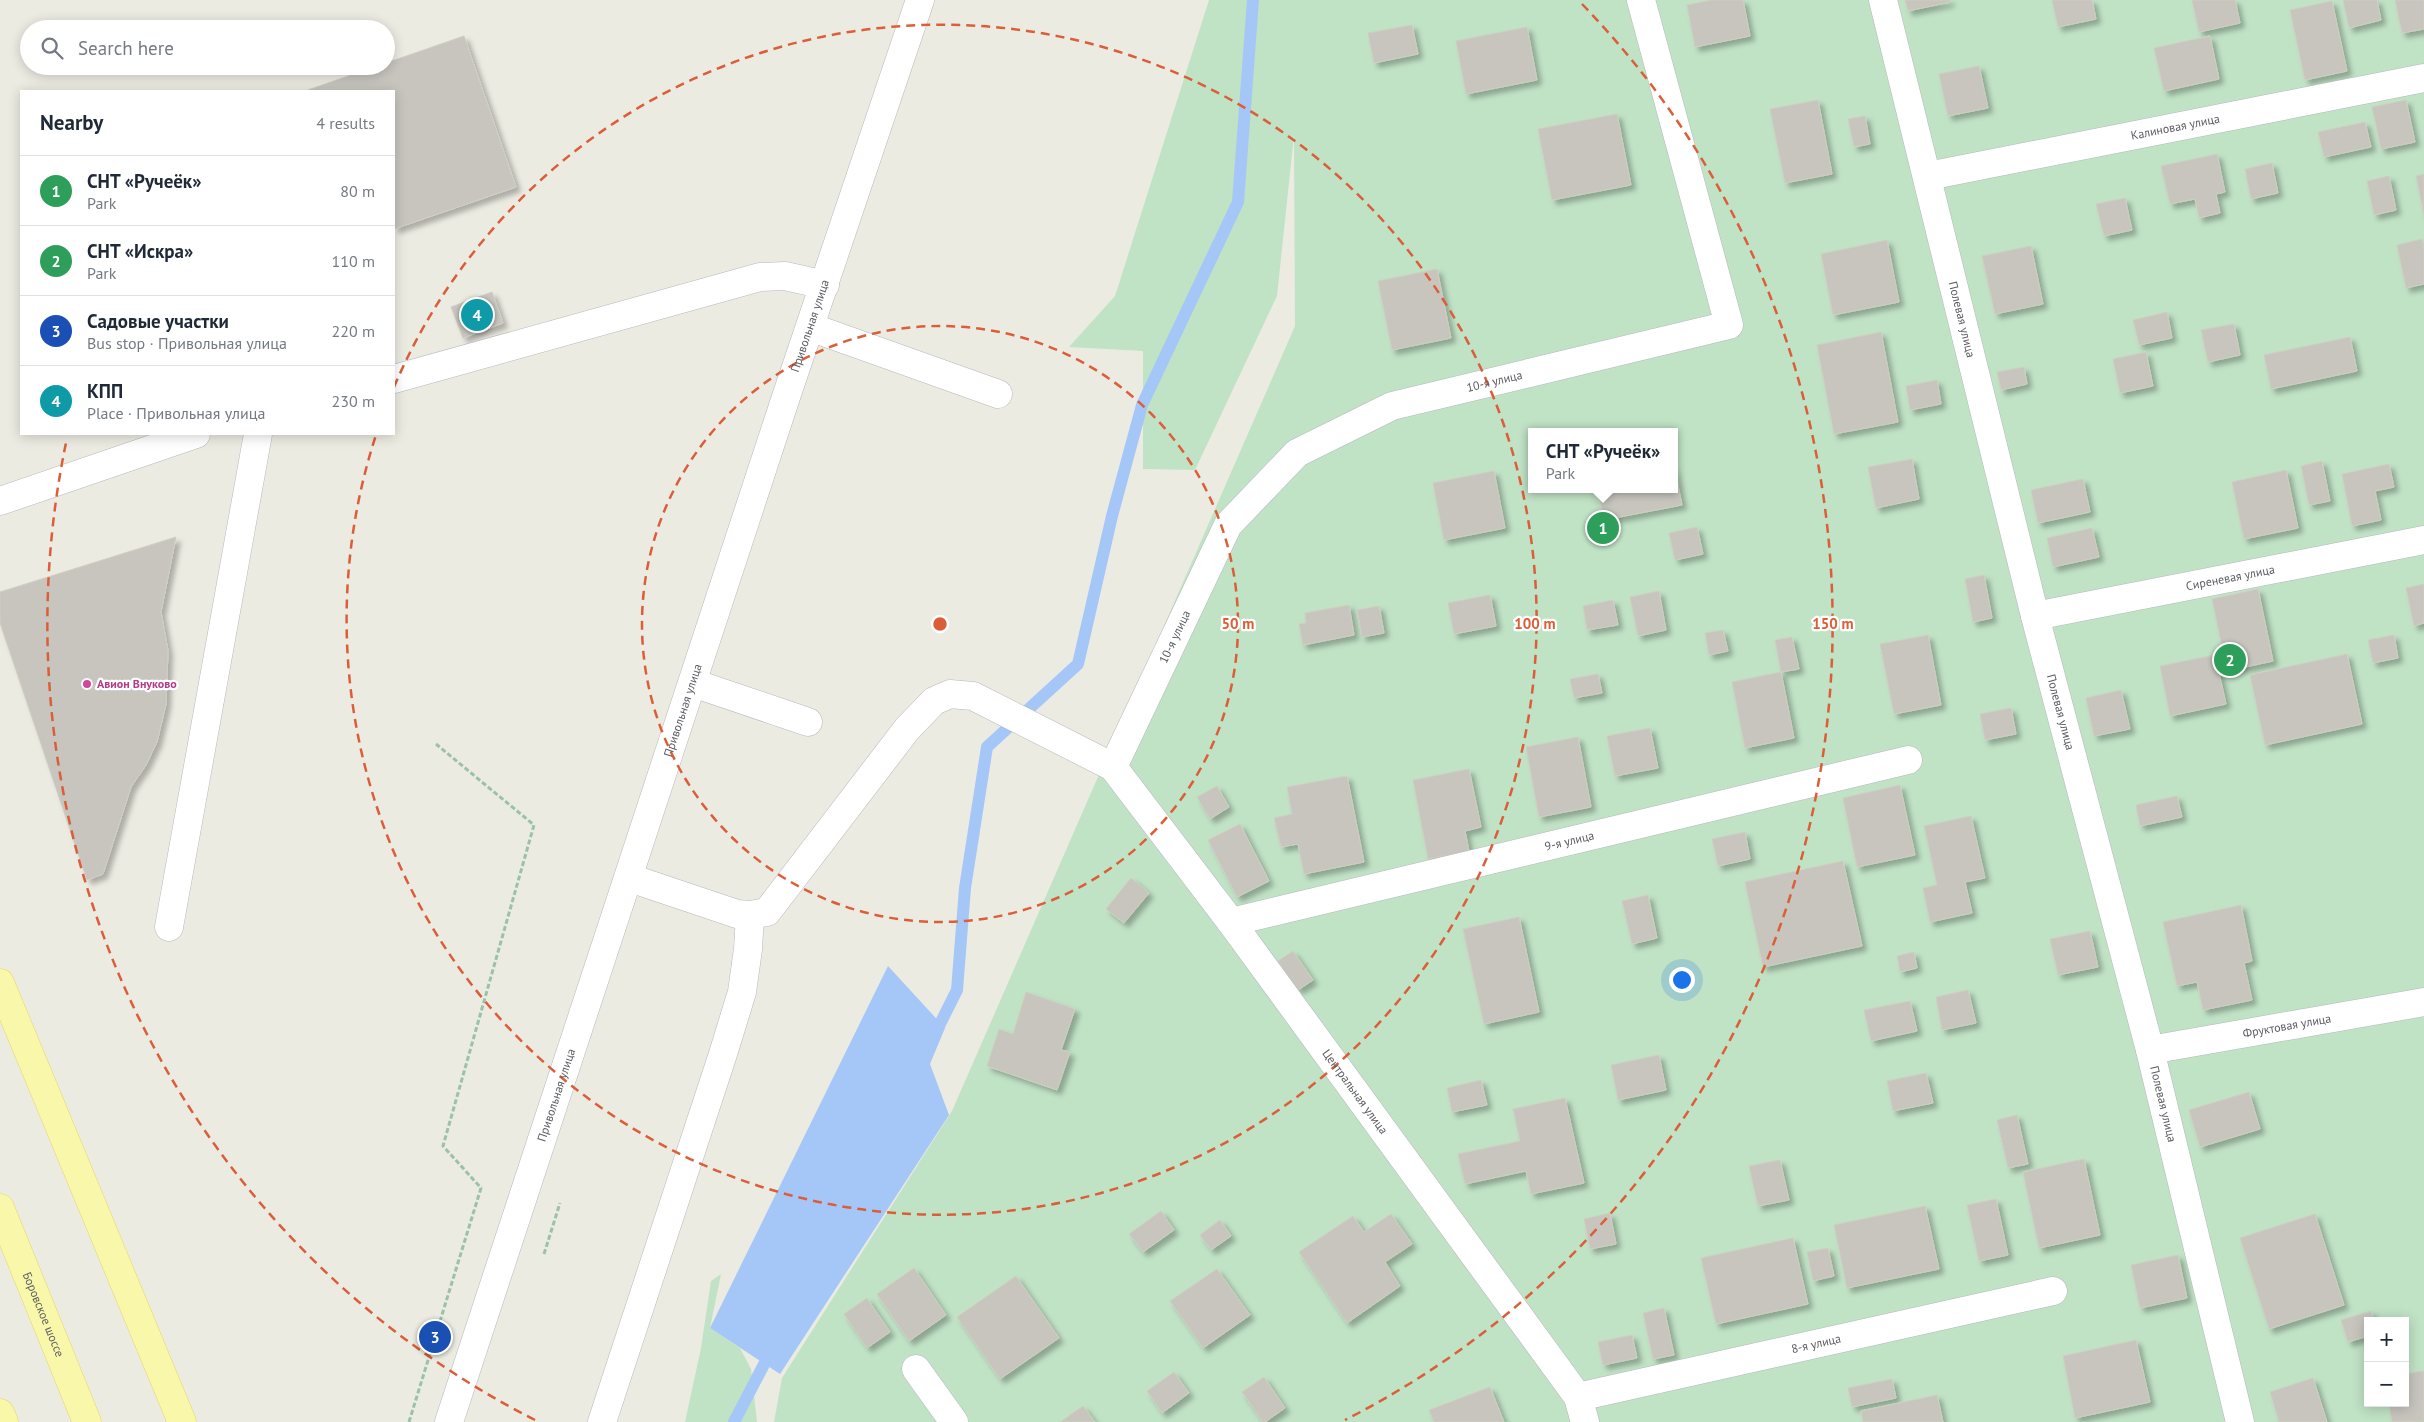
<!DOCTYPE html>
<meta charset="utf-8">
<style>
:root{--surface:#fff;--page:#f6f6f7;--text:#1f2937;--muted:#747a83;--line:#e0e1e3;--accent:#dc5e38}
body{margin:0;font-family:"PT Sans",sans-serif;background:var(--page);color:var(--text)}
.controls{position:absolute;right:15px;bottom:15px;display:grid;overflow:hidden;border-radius:0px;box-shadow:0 2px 12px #0003}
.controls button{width:45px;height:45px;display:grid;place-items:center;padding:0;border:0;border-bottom:1px solid var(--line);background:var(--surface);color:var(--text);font:25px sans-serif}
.you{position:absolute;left:1681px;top:979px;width:18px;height:18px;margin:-12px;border:4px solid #fff;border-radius:50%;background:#1a73e8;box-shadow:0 0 0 8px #1a73e833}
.badge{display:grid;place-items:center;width:32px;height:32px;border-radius:50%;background:var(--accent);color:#fff;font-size:16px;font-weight:700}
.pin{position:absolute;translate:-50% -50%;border:2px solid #fff;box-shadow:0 1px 5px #0006}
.popup{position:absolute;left:1528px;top:428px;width:150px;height:65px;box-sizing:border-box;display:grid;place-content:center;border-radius:0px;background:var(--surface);filter:drop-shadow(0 1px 4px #0005);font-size:16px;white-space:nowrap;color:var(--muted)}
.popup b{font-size:19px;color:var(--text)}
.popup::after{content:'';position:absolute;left:50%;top:100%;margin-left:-10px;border:10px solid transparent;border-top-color:var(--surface)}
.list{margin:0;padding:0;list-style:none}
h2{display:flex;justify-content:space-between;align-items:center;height:65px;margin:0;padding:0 20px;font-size:21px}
h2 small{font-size:16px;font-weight:400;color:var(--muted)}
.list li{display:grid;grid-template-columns:32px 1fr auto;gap:15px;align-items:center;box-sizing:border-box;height:70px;padding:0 20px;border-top:1px solid var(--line)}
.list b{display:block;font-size:19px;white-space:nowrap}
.list p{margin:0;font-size:16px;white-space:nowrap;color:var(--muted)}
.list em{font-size:16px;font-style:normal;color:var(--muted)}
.icon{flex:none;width:28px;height:28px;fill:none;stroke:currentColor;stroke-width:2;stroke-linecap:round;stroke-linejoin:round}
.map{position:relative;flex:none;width:2424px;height:1422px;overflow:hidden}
.search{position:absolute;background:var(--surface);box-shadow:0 2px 12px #0003;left:20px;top:20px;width:375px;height:55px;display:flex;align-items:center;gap:12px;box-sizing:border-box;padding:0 18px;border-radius:28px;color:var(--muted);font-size:19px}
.panel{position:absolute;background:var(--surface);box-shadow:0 2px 12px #0003;left:20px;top:90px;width:375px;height:345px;border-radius:0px}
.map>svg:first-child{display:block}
.green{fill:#c0e2c5;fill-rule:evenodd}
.water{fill:#a5c7f8}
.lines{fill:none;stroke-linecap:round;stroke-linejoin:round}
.stream{stroke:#a5c7f8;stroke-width:12}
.building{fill:#c7c5be;stroke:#d0cec1;filter:url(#shadow)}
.minor-casing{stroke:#b7b8bd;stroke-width:29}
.major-casing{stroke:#e7d660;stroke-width:29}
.path{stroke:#9ac2ab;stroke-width:3;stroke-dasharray:5 2.5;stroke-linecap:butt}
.minor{stroke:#fff;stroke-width:28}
.major{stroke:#f9f8aa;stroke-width:28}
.ring{fill:none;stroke:#dc5e38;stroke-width:2.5;stroke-dasharray:9 6}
.hotel-dot{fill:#d1479c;stroke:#fff;stroke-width:2}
.labels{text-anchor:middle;stroke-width:4.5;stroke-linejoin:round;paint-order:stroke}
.street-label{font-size:12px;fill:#5a5c61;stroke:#fff}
.hotel-label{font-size:12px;font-weight:bold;fill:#b23c85;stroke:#fff;text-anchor:start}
.centre{fill:#dc5e38;stroke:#fff;stroke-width:2.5}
.ring-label{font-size:15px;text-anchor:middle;font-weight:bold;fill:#dc5e38;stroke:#fff;stroke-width:4.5;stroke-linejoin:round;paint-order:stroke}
</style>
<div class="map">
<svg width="2424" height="1422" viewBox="0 0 2424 1422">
<defs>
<filter id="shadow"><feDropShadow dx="4.5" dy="4.5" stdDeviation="2.5" flood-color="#0004"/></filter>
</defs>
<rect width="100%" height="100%" fill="#ecebe2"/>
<path class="green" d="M1209 0H2424V1422H774L782 1378 952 1111 1295 326 1294 135 1277 296 1195 470 1143 469V351L1069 347 1115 296ZM1532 432H1674V489H1532ZM2368 1321H2405V1403H2368Z
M721 1274 710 1328 740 1348 751 1369 757 1422H685L701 1348 711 1281Z"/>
<path class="water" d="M888 966 945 1028 930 1064 949 1115 780 1374 710 1328Z"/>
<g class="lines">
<path class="stream" d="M933 1038 957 990 965 888 987 747 1078 664 1112 516 1142 405 1238 202 1253 0
M734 1422 772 1349"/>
</g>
<path class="building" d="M1712 0H1743L1750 36 1695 47 1687 5Z
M1905 0H1950V2L1908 11Z
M2052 0H2092L2096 19 2058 27Z
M2192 0H2235L2240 23 2199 32Z
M2343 0H2377L2381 20 2349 28Z
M2395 0H2424V29L2402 33Z
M2332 1 2347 71 2305 80 2290 10Z
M1412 25 1418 54 1374 63 1368 33Z
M1527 27 1537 80 1466 94 1456 41Z
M464 36 516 187 394 229V91H305L377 66H386V63Z
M2210 36 2219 79 2164 91 2154 48Z
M1979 66 1988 108 1948 116 1939 74Z
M1818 100 1832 174 1785 183 1770 109Z
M2406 100 2415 142 2381 149 2372 107Z
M1617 114 1631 185 1552 200 1538 129Z
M1865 116 1870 144 1854 147 1848 119Z
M2365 122 2371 147 2324 157 2318 132Z
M2217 154 2225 192 2216 194 2220 213 2199 218 2195 199 2170 204 2161 166Z
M2272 163 2278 193 2251 199 2245 169Z
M2424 174V215L2416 176Z
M2389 176 2396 210 2374 215 2367 181Z
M2125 198 2132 230 2104 236 2096 204Z
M2422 239 2424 250V284L2406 288 2397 245Z
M1887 240 1899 302 1833 315 1821 254Z
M2031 246 2043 304 1995 314 1982 256Z
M1437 269 1451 338 1392 350 1378 281Z
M492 292 503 323 463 338 451 307Z
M2167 312 2172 338 2139 345 2133 320Z
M2234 324 2240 355 2208 362 2201 330Z
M1881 332 1898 422 1834 434 1817 345Z
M2350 337 2357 371 2271 389 2264 355Z
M2146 352 2153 386 2120 393 2113 359Z
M2024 367 2027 384 2001 390 1997 372Z
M1937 380 1941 404 1910 410 1906 386Z
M1912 459 1919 499 1876 508 1868 467Z
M2322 461 2330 501 2309 505 2301 466Z
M2389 464 2394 487 2375 491 2381 520 2352 526 2342 474Z
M1674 466 1682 505 1604 520 1598 489H1674Z
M2286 470 2298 528 2244 539 2232 482Z
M1494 471 1505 528 1444 540 1433 483Z
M2083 479 2090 512 2038 523 2031 490Z
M1697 527 1703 554 1675 560 1669 533Z
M2092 528 2099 557 2053 567 2047 538Z
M176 537 161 612 168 651 166 704 157 742 146 765 131 787 103 874 87 880 0 623V592Z
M1984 575 1992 618 1973 622 1965 579Z
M2424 584V623L2414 626 2406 588Z
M2258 589 2273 661 2227 671 2212 599Z
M1659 591 1666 630 1638 636 1630 597Z
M1490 595 1496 626 1454 634 1448 603Z
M1613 600 1618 625 1587 630 1583 606Z
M1349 605 1354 635 1303 645 1299 624 1306 623 1305 613Z
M1379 606 1384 633 1362 637 1357 610Z
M1723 630 1728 651 1709 655 1705 633Z
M1928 635 1941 705 1894 714 1880 644Z
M2394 635 2398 658 2373 663 2368 640Z
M1792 637 1799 669 1781 672 1775 640Z
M2347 654 2362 724 2265 745 2250 675Z
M2215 655 2226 704 2170 716 2160 666Z
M1781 672 1794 738 1745 748 1732 682Z
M1598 674 1602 693 1574 698 1570 679Z
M2121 690 2130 729 2094 736 2086 698Z
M2011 708 2016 734 1985 740 1980 714Z
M1650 728 1658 768 1615 776 1607 736Z
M1578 737 1591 807 1539 817 1526 747Z
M1469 769 1481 827 1465 831 1469 851 1428 859 1413 780Z
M1347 776 1364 862 1304 874 1298 844 1281 847 1274 818 1292 814 1287 787Z
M1900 785 1915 855 1857 867 1843 798Z
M1217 786 1229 807 1210 819 1197 797Z
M2177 796 2182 817 2140 826 2136 805Z
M1971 816 1985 878 1965 882 1972 913 1930 922 1923 888 1937 885 1924 826Z
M1240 824 1269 881 1237 897 1208 840Z
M1745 832 1750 859 1718 866 1712 839Z
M1843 861 1862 946 1763 967 1745 882Z
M1131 878 1149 893 1124 923 1106 909Z
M1648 895 1657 938 1632 944 1622 901Z
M2241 905 2252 961 2244 963 2252 1000 2203 1010 2197 982 2177 986 2163 922Z
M1519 917 1539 1012 1484 1024 1463 929Z
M2090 931 2098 967 2058 975 2050 939Z
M1293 951 1313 980 1298 990 1278 961Z
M1914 952 1917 968 1900 972 1897 956Z
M1968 990 1976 1023 1942 1030 1936 997Z
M1026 992 1075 1009 1061 1050 1070 1052 1057 1090 987 1066 999 1029 1013 1034Z
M1910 1001 1917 1031 1871 1041 1864 1010Z
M1659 1055 1666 1090 1618 1100 1611 1065Z
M1926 1073 1933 1103 1893 1111 1887 1081Z
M1481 1080 1487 1105 1452 1112 1447 1088Z
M2249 1092 2260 1129 2200 1147 2189 1110Z
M1565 1098 1584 1183 1531 1194 1526 1171 1465 1184 1458 1154 1520 1141 1513 1109Z
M2017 1115 2028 1164 2008 1168 1997 1120Z
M2084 1159 2100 1235 2039 1248 2023 1172Z
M1780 1160 1789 1200 1758 1206 1749 1166Z
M1996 1199 2008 1255 1979 1261 1967 1205Z
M1925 1206 1939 1269 1847 1288 1834 1225Z
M1161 1211 1174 1230 1143 1252 1129 1234Z
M1610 1213 1616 1244 1590 1249 1584 1219Z
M1391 1214 1412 1244 1385 1262 1400 1286 1347 1323 1299 1252 1353 1216 1364 1232Z
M2315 1214 2344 1305 2269 1329 2240 1238Z
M1220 1220 1231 1236 1211 1250 1200 1235Z
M1793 1238 1808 1304 1716 1324 1701 1258Z
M1828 1248 1834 1276 1813 1281 1807 1252Z
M2178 1255 2187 1298 2140 1308 2131 1265Z
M914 1268 946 1315 909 1341 877 1294Z
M1217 1269 1250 1315 1203 1348 1170 1301Z
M1016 1276 1059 1338 1000 1379 957 1317Z
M867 1298 890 1332 867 1348 844 1314Z
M1664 1308 1674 1355 1653 1359 1643 1313Z
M2371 1311 2374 1321H2368V1336L2348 1342 2341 1320Z
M1632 1335 1637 1358 1603 1365 1598 1342Z
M2136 1340 2150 1402 2075 1418 2063 1356Z
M2424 1371V1421L2392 1422 2389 1403H2405V1374Z
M1174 1372 1189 1393 1162 1413 1147 1391Z
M1264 1377 1285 1408 1265 1422H1263L1242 1392Z
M2313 1378 2327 1422H2279L2270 1392Z
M1892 1379 1896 1398 1852 1407 1848 1388Z
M1490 1387 1504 1422H1434L1429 1410Z
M1937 1395 1943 1422H1863L1861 1411Z
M1083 1406 1095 1422H1060Z"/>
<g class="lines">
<defs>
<g id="minor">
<path id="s1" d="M1883 0 2035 616 2150 1050 2240 1422"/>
<path id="s2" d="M1928 176 2424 78"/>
<path d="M810 327 998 394"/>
<path d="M394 379 760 277 785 276 825 285"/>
<path d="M0 501 196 434"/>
<path id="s3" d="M2035 616 2424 540"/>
<path d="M693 683 808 722"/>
<path id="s4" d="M1113 767 1228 525 1297 453 1392 406 1729 325 1641 0"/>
<path id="s5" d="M630 878 737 914 750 915 767 912 907 729 934 701 950 694 973 696 1113 767 1231 922 1578 1397 1585 1422"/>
<path id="s6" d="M1231 922 1908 760"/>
<path d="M169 927 258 434"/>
<path id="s7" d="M2150 1050 2424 1002"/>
<path d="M916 1369 954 1422"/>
<path id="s8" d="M1578 1397 2053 1291"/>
<path id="s9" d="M449 1422 786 397 920 0"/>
<path d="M602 1422 723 1054 742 992 748 949 750 915"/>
</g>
<g id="major">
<path d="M0 983 182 1422"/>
<path id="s10" d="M0 1208 87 1422"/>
<path d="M0 1413 4 1422"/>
</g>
</defs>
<use href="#minor" class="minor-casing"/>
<use href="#major" class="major-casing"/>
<path class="path" d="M544 1254 560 1203
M409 1422 481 1188 443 1146 534 825 436 744"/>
<use href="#minor" class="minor"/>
<use href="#major" class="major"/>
</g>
<g class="ring">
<circle cx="940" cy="624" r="298"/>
<path d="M394 387A595 595 0 1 1 376 435"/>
<path d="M535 1420A893 893 0 0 1 67 438M1582 4A893 893 0 0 1 1345 1420"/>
</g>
<circle class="hotel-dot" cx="87" cy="684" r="5"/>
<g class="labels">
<g class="street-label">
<text dy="4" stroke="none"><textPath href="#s2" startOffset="252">Калиновая улица</textPath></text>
<text dy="4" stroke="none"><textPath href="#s1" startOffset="329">Полевая улица</textPath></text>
<text dy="4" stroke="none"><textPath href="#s9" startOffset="1154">Привольная улица</textPath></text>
<text dy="4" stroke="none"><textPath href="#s4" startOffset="579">10-я улица</textPath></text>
<text dy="4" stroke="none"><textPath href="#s3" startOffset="199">Сиреневая улица</textPath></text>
<text dy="4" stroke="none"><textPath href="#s4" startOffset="144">10-я улица</textPath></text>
<text dy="4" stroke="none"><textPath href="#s9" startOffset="749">Привольная улица</textPath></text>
<text dy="4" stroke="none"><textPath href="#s1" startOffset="734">Полевая улица</textPath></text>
<text dy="4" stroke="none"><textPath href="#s6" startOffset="348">9-я улица</textPath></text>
<text dy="4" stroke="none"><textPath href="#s7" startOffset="139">Фруктовая улица</textPath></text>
<text dy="4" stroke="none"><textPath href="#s5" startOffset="1015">Центральная улица</textPath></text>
<text dy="4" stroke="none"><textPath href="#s9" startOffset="344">Привольная улица</textPath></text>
<text dy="4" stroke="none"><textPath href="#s1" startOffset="1139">Полевая улица</textPath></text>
<text dy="4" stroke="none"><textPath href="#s10" startOffset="115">Боровское шоссе</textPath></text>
<text dy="4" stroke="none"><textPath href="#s8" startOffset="244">8-я улица</textPath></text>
</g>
<g class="hotel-label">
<text x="97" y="688">Авион Внуково</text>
</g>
</g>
<circle cx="940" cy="624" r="8" class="centre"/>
<g class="ring-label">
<text x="1238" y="629">50 m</text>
<text x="1535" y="629">100 m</text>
<text x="1833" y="629">150 m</text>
</g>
</svg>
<div class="controls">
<button>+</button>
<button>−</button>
</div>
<div class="you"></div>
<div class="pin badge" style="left:1603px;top:528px;background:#2e9e5b">1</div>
<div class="popup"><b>СНТ «Ручеёк»</b>Park</div>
<div class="pin badge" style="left:2230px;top:660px;background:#2e9e5b">2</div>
<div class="pin badge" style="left:435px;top:1337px;background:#1a4fb4">3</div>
<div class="pin badge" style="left:477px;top:315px;background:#0f9aa8">4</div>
<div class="search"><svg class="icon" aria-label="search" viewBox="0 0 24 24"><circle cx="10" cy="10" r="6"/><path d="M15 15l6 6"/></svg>Search here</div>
<section class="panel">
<h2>Nearby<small>4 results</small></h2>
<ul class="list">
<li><span class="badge" style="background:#2e9e5b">1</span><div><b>СНТ «Ручеёк»</b><p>Park</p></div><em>80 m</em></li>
<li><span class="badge" style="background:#2e9e5b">2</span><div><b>СНТ «Искра»</b><p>Park</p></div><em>110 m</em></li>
<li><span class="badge" style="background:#1a4fb4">3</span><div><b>Садовые участки</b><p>Bus stop · Привольная улица</p></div><em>220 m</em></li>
<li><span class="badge" style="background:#0f9aa8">4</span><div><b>КПП</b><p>Place · Привольная улица</p></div><em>230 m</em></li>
</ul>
</section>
</div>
